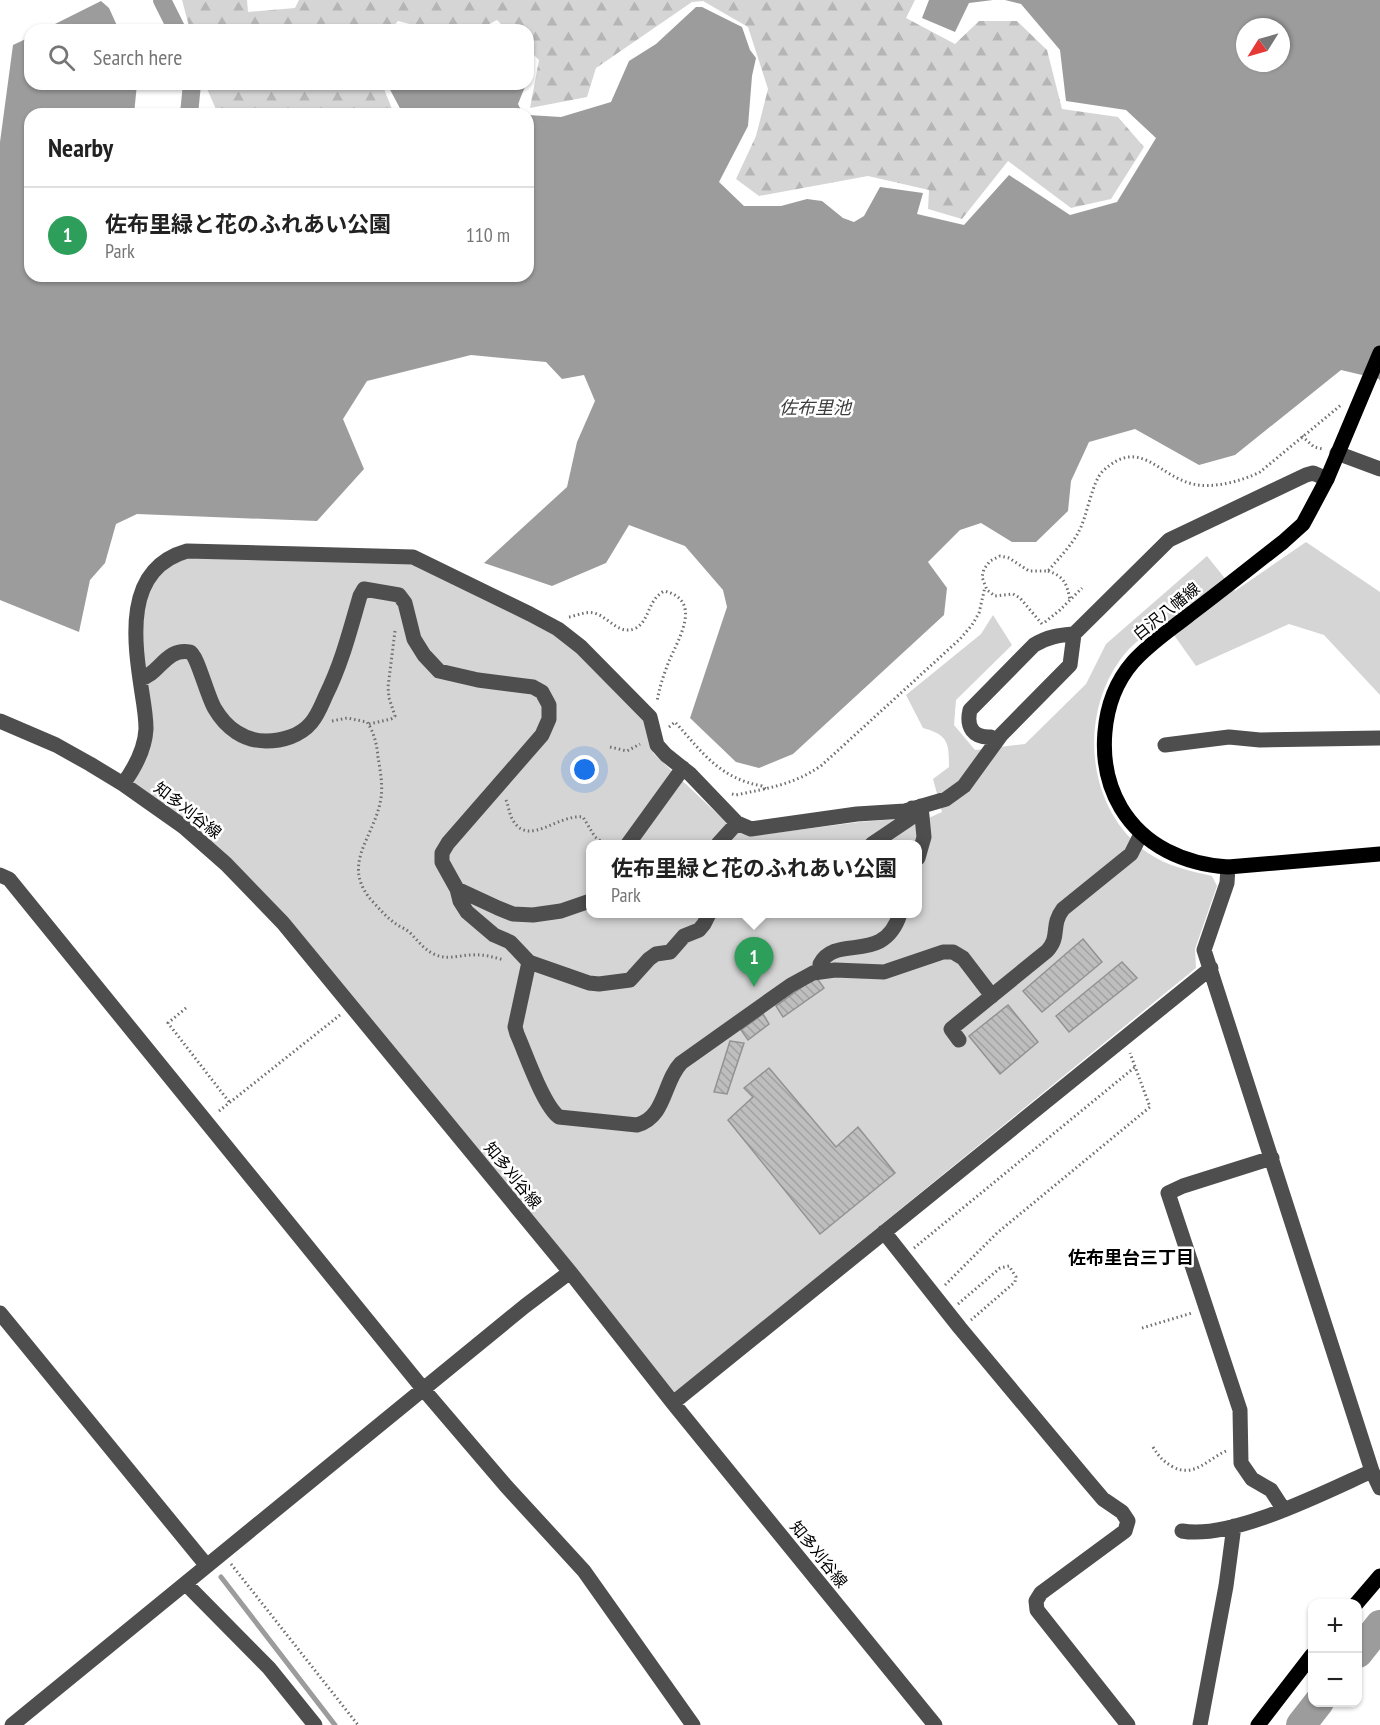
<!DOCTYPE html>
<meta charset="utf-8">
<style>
:root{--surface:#fff;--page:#f2f2f2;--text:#222;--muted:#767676;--line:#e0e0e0;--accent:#000}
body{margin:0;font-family:"PT Sans Narrow","Noto Sans JP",sans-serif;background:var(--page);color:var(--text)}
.controls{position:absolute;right:18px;bottom:18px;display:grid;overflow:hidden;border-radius:12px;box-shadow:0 2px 4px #0004}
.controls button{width:54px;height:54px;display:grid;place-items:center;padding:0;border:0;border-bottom:2px solid var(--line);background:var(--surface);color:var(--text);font:30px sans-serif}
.compass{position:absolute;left:1236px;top:18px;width:54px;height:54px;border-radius:50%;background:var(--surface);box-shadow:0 2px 4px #0004;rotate:233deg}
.you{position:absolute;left:585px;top:770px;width:21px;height:21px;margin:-15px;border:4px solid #fff;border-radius:50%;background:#1a73e8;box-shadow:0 0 0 9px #1a73e833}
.badge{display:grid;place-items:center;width:39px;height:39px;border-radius:50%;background:var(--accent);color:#fff;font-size:20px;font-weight:700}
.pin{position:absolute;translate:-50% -50px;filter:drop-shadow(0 2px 3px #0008)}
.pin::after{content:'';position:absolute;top:32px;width:21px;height:18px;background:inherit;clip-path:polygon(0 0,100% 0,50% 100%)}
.popup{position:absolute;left:586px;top:840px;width:336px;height:78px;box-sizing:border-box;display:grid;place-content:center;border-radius:12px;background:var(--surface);filter:drop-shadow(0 2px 4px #0005);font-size:20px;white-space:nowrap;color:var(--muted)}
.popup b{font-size:22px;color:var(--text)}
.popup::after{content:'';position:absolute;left:50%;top:100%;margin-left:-12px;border:12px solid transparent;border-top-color:var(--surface)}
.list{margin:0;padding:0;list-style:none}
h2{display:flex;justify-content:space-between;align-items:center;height:78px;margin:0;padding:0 24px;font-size:26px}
h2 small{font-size:20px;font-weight:400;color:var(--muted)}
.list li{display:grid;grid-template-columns:39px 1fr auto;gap:18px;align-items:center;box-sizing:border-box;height:96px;padding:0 24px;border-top:2px solid var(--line)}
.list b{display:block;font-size:22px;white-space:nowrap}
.list p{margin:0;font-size:20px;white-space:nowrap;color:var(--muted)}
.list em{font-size:20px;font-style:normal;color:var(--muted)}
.icon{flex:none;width:33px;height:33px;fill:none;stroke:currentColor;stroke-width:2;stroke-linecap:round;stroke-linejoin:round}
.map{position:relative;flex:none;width:1380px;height:1725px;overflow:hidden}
.search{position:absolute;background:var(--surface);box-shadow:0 2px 4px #0004;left:24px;top:24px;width:510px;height:66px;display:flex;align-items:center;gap:15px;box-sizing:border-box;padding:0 21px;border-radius:18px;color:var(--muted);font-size:22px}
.panel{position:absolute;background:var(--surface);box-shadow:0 2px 4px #0004;left:24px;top:108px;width:510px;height:174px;border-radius:18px}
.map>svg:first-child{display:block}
.forest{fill:url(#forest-firs)}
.park{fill:#d5d5d5;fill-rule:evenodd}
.water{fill:#9c9c9c;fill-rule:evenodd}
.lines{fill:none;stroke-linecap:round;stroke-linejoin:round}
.stream{stroke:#9c9c9c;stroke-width:5}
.canal{stroke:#9c9c9c;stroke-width:18}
.river{stroke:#9c9c9c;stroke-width:30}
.building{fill:url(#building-back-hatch);stroke:#929292;stroke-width:1.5}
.path{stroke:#707070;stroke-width:3;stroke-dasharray:1.5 3;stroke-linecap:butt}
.minor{stroke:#4e4e4e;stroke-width:15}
.major{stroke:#000;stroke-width:15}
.labels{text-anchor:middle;stroke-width:5;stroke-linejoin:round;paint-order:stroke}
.street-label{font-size:16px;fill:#000;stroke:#fff}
.water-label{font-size:18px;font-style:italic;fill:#3d3d3d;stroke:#fff}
.neighbourhood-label{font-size:18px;font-weight:bold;fill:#000;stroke:#fff}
</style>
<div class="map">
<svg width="1380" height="1725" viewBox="0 0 1380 1725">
<defs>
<pattern id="forest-firs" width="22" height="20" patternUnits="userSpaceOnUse" patternTransform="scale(1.5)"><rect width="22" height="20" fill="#d5d5d5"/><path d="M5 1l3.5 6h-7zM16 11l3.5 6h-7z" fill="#b5b5b5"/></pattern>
<pattern id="building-back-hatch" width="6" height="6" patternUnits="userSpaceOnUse" patternTransform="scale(1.5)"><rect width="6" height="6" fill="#bebebe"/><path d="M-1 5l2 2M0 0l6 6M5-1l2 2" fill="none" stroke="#a2a2a2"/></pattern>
</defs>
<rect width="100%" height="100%" fill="#fff"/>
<path class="forest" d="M182 0H247L248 12 295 8 299 0H915L906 18 955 44 979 21H1017L1047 50 1062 109 1118 117 1144 147 1111 199 1071 208 1008 161 962 219 928 209 929 190 868 176 759 196 736 179 756 136 768 89 748 27 703 1 692 2 596 68 587 97 530 108 539 60 528 49V30H507L497 20 478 30H433L398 21 390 30H190Z
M205 84H382L394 114H218Z"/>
<path class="park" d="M1306 542 1380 592V695L1324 635 1289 624 1196 666 1164 621C1148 633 1131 644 1120 660 1078 718 1087 811 1148 853 1167 866 1190 871 1212 876L1217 886 1195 949 1196 968 692 1379 673 1403 283 923 123 784 146 732 138 660 145 583 176 554 413 557 558 629 650 717 657 745 653 753 727 823 751 836 860 822 898 819 915 824 942 812 933 779 949 767C949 742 948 735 923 728L906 695 981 634 993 615 1012 645 956 700 954 725 975 750 1025 744 1086 684 1106 644 1207 556 1235 591ZM590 844H918V914H590Z"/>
<path class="water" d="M929 0H993L969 3 955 32 922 18Z
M1005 0H1380V381L1379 379 1341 370 1235 455 1199 465 1135 429 1089 442 1071 481 1068 511 1036 542H1012L981 523 960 530 928 562 947 588 944 615 793 754 759 768 736 762 690 718 727 607 723 590 685 546 629 525 606 563 552 586 484 563 567 487 577 442 595 401 584 375 562 379 546 362 471 355 367 381 343 419 364 469 317 521 137 514 116 524 105 563 90 580 79 632 0 600V142L13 45 30 37V84H137L134 114H30V276H528V115L561 117 611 102 629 61 656 44 696 7H702L742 27 750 50 756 58 752 76 748 126 719 182 744 206H781L807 199 822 201 843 218 854 222 864 216 880 187 923 193 917 214 964 225 1009 175 1070 215 1117 202 1156 138 1126 110 1066 101 1060 50 1021 4ZM1245 27H1281V63H1245Z
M101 1 109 8 119 30H43Z
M387 84H526L518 104 523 114H403Z"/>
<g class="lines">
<path class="stream" d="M221 1577 335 1725"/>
<path class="canal" d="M162 0 177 30
M189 114 192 84"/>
<path class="river" d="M1358 1653 1380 1625
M1301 1725 1319 1702"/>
</g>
<path class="building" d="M1083 939 1102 962 1042 1012 1023 991Z
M1122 962 1137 978 1069 1032 1056 1016Z
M816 977 824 988 783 1017 776 1006Z
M1008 1005 1038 1042 1000 1074 969 1036Z
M763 1014 769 1024 748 1040 741 1030Z
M730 1041 744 1043 727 1094 714 1092Z
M769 1068 836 1147 858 1127 895 1173 820 1234 728 1120 753 1097 744 1088Z"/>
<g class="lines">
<path class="path" d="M1302 436 1314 447 1323 449
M1048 571C1064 576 1067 584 1070 600
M569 617C579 615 588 610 597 614 610 619 620 636 636 628 650 620 647 601 664 591 703 600 679 638 669 661 664 674 659 688 657 702
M1045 622 1060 610 1082 588
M1042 624 1020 598 1013 594 995 596 987 590 982 577 984 569 990 561 1000 556 1009 558 1029 571H1048C1058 559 1072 545 1079 531 1087 517 1092 481 1103 471 1140 436 1158 476 1193 484 1213 489 1242 481 1260 472L1341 405
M332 721 347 718 367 722C374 732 377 745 378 757 380 769 383 785 381 798 375 838 338 865 374 903 384 914 392 923 405 929 415 935 421 949 436 955 448 960 460 955 472 955 483 954 493 957 504 960
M369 724 391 719 395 716 389 698 388 687 395 631
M669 727 675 722C703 753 719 778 762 786L766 789
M610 747 627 751 640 744
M732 794 736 795C768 788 794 785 822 765L960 639 972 625 979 613 985 587
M506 800C509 807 509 815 514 822 530 846 558 814 583 817L595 837 605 844
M186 1008 168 1023 230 1103
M219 1111 340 1015
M914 1248 1135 1067
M945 1285 997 1233 1150 1107 1130 1053
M958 1304 1000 1268 1009 1266 1016 1277 1015 1282 971 1320
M1142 1328 1192 1313
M1153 1447C1159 1457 1163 1461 1173 1467 1194 1478 1208 1459 1226 1451
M231 1564 358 1725"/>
<path class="minor" d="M1337 453 1380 469
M140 679C159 675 166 647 190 652 197 654 208 699 215 709 226 728 244 741 266 741 282 741 300 736 311 723 318 715 322 704 326 695 342 663 350 630 360 596L364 589 399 595 405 603 414 639 424 655 439 671 478 680 533 687 542 692 549 705V719L542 735 448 843 442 853V862L457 889 498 908 513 914 533 915 561 911 590 901
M0 721 56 745 90 764 123 784 184 827 226 864 283 923 570 1272 673 1403 935 1725
M996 741 991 737C973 738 966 727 970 710L1034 645C1047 637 1059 635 1074 634
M1165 745 1229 737 1260 740 1380 738
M123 784C134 769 145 748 146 729 146 717 144 705 142 693 134 641 123 569 187 551L413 557 530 614 558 629 581 647 650 717 657 745 666 755 690 774 737 823 751 829 857 814 905 811 946 799 964 786 1001 735 1070 665 1074 634 1169 540 1306 475 1313 473 1327 479
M628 844 683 768
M718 844 737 823
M872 844 912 817V808
M918 858 924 837 921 806
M1228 867 1227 883 1204 950 1372 1471 1380 1488
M0 875 9 879 424 1390 506 1486 584 1571 693 1725
M457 889 460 901 467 912 494 935 510 942 529 962 589 983 599 984 630 980 649 959 656 954 670 952 684 936 699 930 704 924 709 914
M529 962 515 1027 517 1034C526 1054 543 1105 559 1117L637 1125C666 1117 663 1082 681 1063L791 985 813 973 835 970 884 972 943 952H953L963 958 992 996
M821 971 820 964C837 933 883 966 900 914
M959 1040 951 1029 1047 951C1061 936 1050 926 1063 909L1131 854 1141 834
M1272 1158 1183 1186 1168 1193 1240 1410 1241 1463 1252 1479 1271 1490 1284 1510
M884 1232 960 1328 1086 1479 1103 1499 1122 1512 1128 1521 1125 1531 1041 1593 1036 1601 1037 1610 1128 1725
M0 1313 207 1566
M673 1403 1211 968
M1182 1531C1232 1540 1325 1492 1372 1471
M186 1584 269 1668 315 1725
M12 1725 525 1306 570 1272
M1200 1725 1226 1586 1234 1526"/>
<path class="major" d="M1380 353 1327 479 1310 511 1303 524 1283 542C1252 566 1221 591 1189 615 1170 630 1150 643 1133 662 1100 700 1095 764 1121 808 1144 846 1184 864 1228 867L1380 854
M1356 1604 1380 1576
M1258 1725 1312 1655"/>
</g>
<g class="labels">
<g class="street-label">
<text transform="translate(1166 611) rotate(-39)" y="6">白沢八幡線</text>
<text transform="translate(188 810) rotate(38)" y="6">知多刈谷線</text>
<text transform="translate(513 1175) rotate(51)" y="6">知多刈谷線</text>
<text transform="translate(819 1554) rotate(51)" y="6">知多刈谷線</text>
</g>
<g class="water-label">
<text x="815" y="414">佐布里池</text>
</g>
<g class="neighbourhood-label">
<text x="1131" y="1264">佐布里台三丁目</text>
</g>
</g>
</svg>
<div class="controls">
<button>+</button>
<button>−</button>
</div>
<svg class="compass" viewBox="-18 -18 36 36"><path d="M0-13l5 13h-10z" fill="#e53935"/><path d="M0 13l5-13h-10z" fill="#767676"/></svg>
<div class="you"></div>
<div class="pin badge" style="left:754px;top:987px;background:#2e9e5b">1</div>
<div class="popup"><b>佐布里緑と花のふれあい公園</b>Park</div>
<div class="search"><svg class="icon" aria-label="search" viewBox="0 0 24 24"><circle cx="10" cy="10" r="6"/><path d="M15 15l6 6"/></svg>Search here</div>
<section class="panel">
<h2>Nearby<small></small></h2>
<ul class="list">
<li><span class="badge" style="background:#2e9e5b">1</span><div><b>佐布里緑と花のふれあい公園</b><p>Park</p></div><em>110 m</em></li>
</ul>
</section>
</div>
